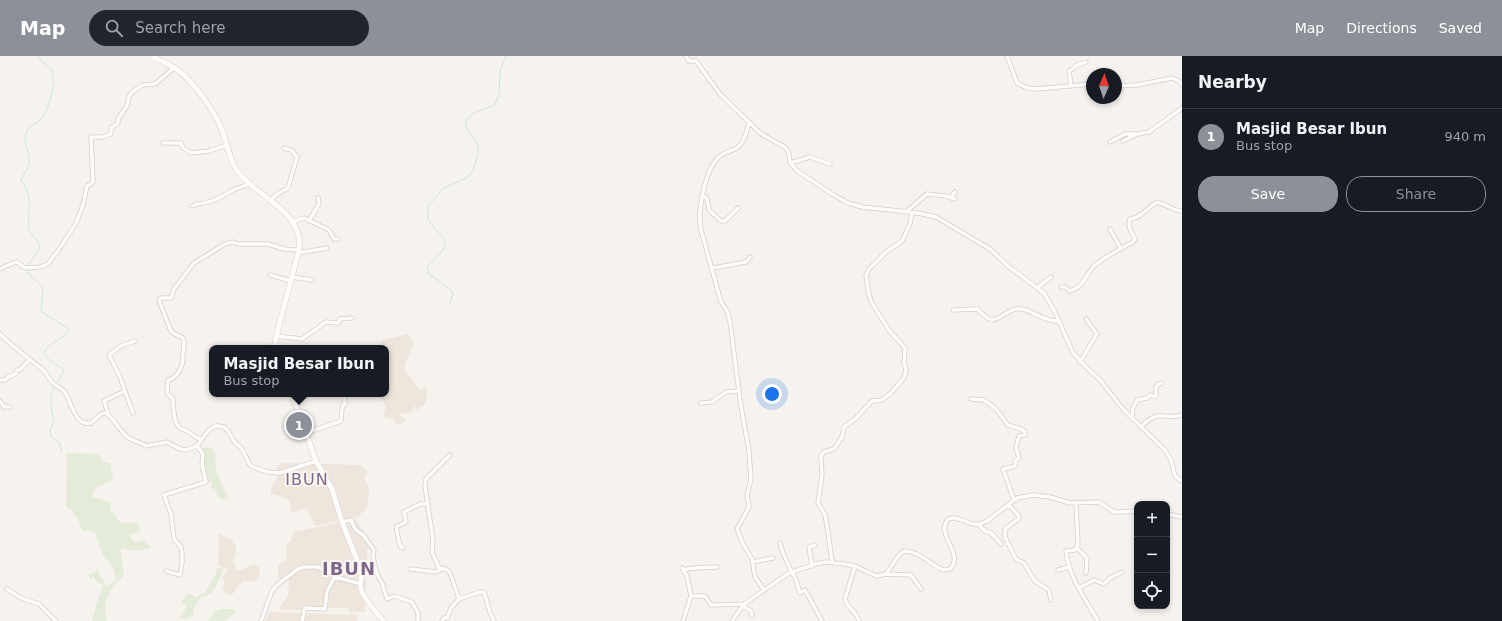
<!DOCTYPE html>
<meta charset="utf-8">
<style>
:root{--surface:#171b24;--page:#20242c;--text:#f1f3f6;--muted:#9ea1a6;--line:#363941;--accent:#8c9099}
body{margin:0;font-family:"DejaVu Sans",sans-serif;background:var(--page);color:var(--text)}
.controls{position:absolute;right:12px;bottom:12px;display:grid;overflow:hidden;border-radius:8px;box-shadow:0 2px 6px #0003}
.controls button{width:36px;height:36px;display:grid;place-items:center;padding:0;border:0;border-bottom:1px solid var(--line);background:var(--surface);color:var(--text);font:20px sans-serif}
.compass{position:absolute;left:1086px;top:12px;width:36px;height:36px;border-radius:50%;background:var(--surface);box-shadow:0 2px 6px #0003;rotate:2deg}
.you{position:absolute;left:772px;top:338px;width:14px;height:14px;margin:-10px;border:3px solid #fff;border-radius:50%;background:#1a73e8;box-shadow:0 0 0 6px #1a73e833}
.badge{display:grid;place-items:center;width:26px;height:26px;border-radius:50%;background:var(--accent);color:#fff;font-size:13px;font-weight:700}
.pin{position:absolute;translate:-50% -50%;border:2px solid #fff;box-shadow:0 1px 4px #0006}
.popup{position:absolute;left:209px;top:289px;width:180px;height:52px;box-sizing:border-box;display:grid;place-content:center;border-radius:8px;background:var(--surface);filter:drop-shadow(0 1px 3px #0005);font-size:13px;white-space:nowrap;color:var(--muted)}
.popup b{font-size:15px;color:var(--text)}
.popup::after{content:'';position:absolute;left:50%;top:100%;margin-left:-8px;border:8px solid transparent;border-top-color:var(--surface)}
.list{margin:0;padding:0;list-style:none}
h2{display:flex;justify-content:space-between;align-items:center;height:52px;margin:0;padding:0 16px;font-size:17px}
h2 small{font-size:13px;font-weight:400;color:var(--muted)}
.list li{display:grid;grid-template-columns:26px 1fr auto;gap:12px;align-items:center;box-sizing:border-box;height:56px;padding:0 16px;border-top:1px solid var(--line)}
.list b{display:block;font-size:15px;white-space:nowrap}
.list p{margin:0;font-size:13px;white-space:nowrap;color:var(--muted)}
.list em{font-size:13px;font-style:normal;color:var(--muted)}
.actions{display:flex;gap:8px;padding:12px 16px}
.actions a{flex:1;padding:9px 0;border:1px solid var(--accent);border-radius:16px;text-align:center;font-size:14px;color:var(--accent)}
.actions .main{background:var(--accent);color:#fff}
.icon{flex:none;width:22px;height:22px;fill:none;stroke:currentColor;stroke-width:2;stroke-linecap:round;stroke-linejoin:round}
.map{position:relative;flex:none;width:1182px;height:565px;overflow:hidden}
header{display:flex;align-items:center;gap:24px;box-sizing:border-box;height:56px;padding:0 20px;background:var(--accent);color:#fff}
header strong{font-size:19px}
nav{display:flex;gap:22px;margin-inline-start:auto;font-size:14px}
.search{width:280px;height:36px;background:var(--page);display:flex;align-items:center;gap:10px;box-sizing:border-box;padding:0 14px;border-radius:22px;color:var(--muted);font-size:15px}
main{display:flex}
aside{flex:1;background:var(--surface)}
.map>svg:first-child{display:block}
.residential{fill:#eee5dc}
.green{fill:#e4ebd9}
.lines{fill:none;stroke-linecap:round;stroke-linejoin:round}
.stream{stroke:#d0e4e5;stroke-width:1}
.street-casing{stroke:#d3cec8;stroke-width:5}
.secondary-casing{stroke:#d5cfca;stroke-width:6}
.street{stroke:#fefdfc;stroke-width:3.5}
.secondary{stroke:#fefdfc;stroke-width:5}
.labels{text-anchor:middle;stroke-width:4;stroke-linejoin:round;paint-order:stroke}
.quarter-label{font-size:16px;letter-spacing:1px;fill:#7f678d;stroke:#fdf7ef}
.district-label{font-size:18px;font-weight:bold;letter-spacing:1px;fill:#7f678d;stroke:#fdf7ef}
</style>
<header>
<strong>Map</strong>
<div class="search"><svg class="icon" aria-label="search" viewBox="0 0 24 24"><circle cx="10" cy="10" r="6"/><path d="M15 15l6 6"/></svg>Search here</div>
<nav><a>Map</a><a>Directions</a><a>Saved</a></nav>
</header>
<main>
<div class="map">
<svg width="1182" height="565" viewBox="0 0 1182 565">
<rect width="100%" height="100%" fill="#f6f2ed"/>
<path class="residential" d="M408 278 413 285V290L409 294 412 295 407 303 404 313 420 334 427 330V341L425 348 417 354 415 349 412 356 404 358 401 356 399 359 407 364 398 369 392 363 383 361 386 351 380 338H386V292H381L382 284Z
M282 407 361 409 367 416 364 423 369 431V441L367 447 368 450 358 461 315 470 306 452 299 455 291 457 290 445 280 440 271 438V430L277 423V412Z
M357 463 358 468 368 480 365 556H349V552H331L318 555 278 553 288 540 289 525 284 526 278 521V509L284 505 287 501 286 490 288 487 291 486 293 476Z
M219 478 231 483 236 491V497L233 507 238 515 254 508 260 512 259 522 253 526 244 525 240 528 231 540 222 533 225 527 222 522 227 514 218 508Z
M269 556 357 559V565H265Z"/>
<path class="green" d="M211 391C218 397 214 405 216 412 218 422 224 432 228 442L222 444 218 440 215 433 211 432 212 427 206 424 200 415V413L205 412 206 410 202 406V394L203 392Z
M67 397 98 398 102 405 110 407 113 424 97 431 93 436V442H99L102 445 106 444 111 447 110 453 121 468 131 466 139 468 140 475 131 478 130 481 135 487 143 484 152 492 136 495 121 492V498L124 520C110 530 101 548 107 565H92C96 553 98 542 103 530L102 528 97 527 93 520 91 523 88 519 95 516 97 513 106 530 117 525 113 511 102 498 95 477 90 474 82 475 78 463 73 458V454L66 451Z
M217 512 224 513 215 532H213V536L201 541 194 552 193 559 190 562 187 563 179 562C183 557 186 554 187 548H181L183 543 189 537 196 541 206 536 207 532 215 521Z
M220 553H235L234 558 225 565H208L214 556Z"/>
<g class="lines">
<path class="stream" d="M28 210C31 202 40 196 40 188L28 173C29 154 33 140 21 124 23 119 28 113 29 107 31 97 22 87 26 77 29 69 37 68 41 63 49 54 58 23 51 13 47 8 41 6 38 0
M27 213 29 218 43 231 41 255C50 262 60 266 69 274 61 286 50 284 44 297L49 304 64 314 57 327
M450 247 453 238 451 234 429 218 427 211C433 204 449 193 444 183 442 179 431 169 428 164V150L444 132 468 121 473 114 478 99V88C474 83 467 75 466 69 464 58 486 52 494 50L499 39 500 15 506 0
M55 330C48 339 51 355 54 365L50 375 51 381 59 386 62 396"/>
<defs>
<path id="street" d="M686 0 689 5H696L720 38 760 77 786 92 789 98 790 106 796 114 832 138 848 147 862 151 918 157 936 161 990 193 1008 210 1044 237 1055 256 1073 297 1087 312 1100 324 1123 353 1164 393 1171 404 1175 420 1182 425
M1007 0 1017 27 1027 32 1036 33 1092 28
M1071 29 1069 15 1074 12 1075 10 1086 6
M1116 30 1137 29 1172 22 1179 25 1182 29
M749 66C747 74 745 85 738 91 733 95 724 96 719 101 705 113 697 156 701 174L721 246 727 255 730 265 740 344 749 395 751 423 747 439 749 451 737 473 743 488 752 503 755 521 764 534
M1123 85 1137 78 1149 76 1182 52
M1110 86 1125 78H1137
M163 87H181L183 92 191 97 209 95 227 89
M790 107 810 101 830 108
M702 138 707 143 709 154 721 165H725L738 152
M951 142 955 136
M270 144 279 137 288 132 297 101 291 94 284 92
M192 150C198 147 202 148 208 146 216 144 225 139 231 135 237 131 244 132 249 127
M906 156 927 138 946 140 955 143
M309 165 319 148 318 142
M292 166 304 162 329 174 334 183H338
M1110 173 1121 193
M298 197 327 192
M713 212 746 206 750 201
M0 213 13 207 17 206 25 212 40 211 48 208 62 189 76 167 83 149 87 130 91 128 93 126 91 81H102L111 78V72L118 67V63L127 50 129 40 135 34 143 29 155 28 174 12
M270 219 291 225
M292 221 312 224
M1038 231 1051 221
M1061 231H1065L1070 235C1082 232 1086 220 1093 211 1099 204 1124 191 1133 186L1135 183C1132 176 1127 171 1130 163 1142 162 1148 150 1158 146L1176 154 1182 155
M953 254 977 253 987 262 993 264C1001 262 1008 254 1016 253 1028 250 1042 266 1059 265
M0 278C13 291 28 302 42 313 47 317 49 324 54 328 57 331 61 332 64 335 71 343 74 371 91 367L101 358 106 357C114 363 119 373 126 380 131 385 140 386 146 390L167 386 180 393 186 394 197 390 208 375 215 370H219L224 371 228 375 234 385 242 393 250 409 253 411 268 416 280 417 316 405
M276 280 302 283 326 266 338 267 340 263 352 262
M1080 306 1097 278 1086 263
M0 324H6L8 321 16 318 17 314H20L29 304
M168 324 167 337 173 343C173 350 174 366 179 371 182 374 187 374 190 377 194 379 196 383 201 383
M168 325C177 320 181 315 183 304 183 302 182 300 183 298 184 290 185 290 183 282L173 277 170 273 159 244 161 242H171L174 233 194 207 225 188 233 186 238 188H268L284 193 299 194
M125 335 133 357
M344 339 352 338
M971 343 984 344 996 353 1008 369 1021 373 1025 376V379L1019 380 1016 391 1019 402 1015 405V410L1003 413 1014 444
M0 345 4 351H10
M701 347 712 346 726 336 739 335
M108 358 104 345 125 335 120 321 109 299 121 290 135 285
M1132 362 1133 352 1137 344 1147 342 1150 339 1156 341V331L1158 328 1162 327
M1141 371C1160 351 1162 365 1182 359
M306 377 341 365 342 352 345 347 344 338
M1076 447 1078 489 1075 494 1066 495C1068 520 1086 544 1098 565
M1008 449 1011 451 1019 460 1018 463 1005 473V481L1016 503 1024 507 1035 525 1049 534 1051 544
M1167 458 1182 461
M342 466 351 464 355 473 364 480 374 494 373 500 376 516 382 527 387 543 394 540 412 546 418 557V565
M978 468 985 475 991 477 1001 488
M780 487C783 501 790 512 796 524 798 529 798 533 800 537L805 534 822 565
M403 492 400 490 396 471 406 466 404 456 420 448H428
M1077 492 1087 502 1086 517
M753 506 773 502
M832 506 828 476 825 459 818 447 822 419 821 400 824 396 834 393 842 381 844 371 855 363 872 345 882 344 891 337 904 322 906 315 904 307 905 292 889 274 872 247 869 239 866 219 869 213 886 196 902 185 910 168 912 157
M812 510 809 491 815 489
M855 510 845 543C847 552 857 556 859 565
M682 512 687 520 691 540 683 565
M410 513 436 516 441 513
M683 514C687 512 712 511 717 511
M1058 514 1070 511
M166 515 180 519 182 507V496L181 491 174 483 171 458 164 439 206 426 202 408 203 398 197 390
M886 518 899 499 904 495C918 495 929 507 941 513L944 514 950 513C965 497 935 480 948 463 957 459 965 467 974 468 979 469 983 467 987 465L1017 442 1033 439 1050 441 1070 447 1099 446 1114 456H1122L1137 455
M1079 532 1094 524 1104 528 1110 522 1122 516
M7 533 21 542 39 548 56 565
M691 540H705L711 549H713L744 548
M459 543 480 536H484L490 556 494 565
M743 550 751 555 752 560
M261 565 272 535 278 528 298 513 304 511H318L335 521 361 528
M302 565 305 552 325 553 327 535 335 521
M442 565 444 562H447L451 552 459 543 450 517 446 513 439 512 432 496 433 484 425 430 426 423 450 399
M732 565 744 548 789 517 816 508 826 506 844 508 855 510 876 520 886 518 911 519 921 533"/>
<path id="secondary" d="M152 0C161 5 171 9 179 15 194 26 215 56 222 74 227 87 229 104 238 116 257 141 305 156 299 194L279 269 274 292
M292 338 316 405 332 433 342 466 361 514C363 523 359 526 361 533 363 541 378 559 384 565"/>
</defs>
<use href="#street" class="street-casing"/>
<use href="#secondary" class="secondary-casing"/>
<use href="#street" class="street"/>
<use href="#secondary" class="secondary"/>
</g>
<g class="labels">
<g class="quarter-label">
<text x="307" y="429">IBUN</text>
</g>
<g class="district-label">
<text x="349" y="519">IBUN</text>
</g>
</g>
</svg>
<div class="controls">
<button>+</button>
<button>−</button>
<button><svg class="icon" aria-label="locate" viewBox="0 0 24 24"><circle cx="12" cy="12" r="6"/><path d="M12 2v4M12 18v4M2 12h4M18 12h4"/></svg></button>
</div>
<svg class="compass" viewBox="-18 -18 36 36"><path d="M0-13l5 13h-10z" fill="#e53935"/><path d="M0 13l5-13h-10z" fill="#9ea1a6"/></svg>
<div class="you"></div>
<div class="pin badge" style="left:299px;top:369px">1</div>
<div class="popup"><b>Masjid Besar Ibun</b>Bus stop</div>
</div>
<aside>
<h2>Nearby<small></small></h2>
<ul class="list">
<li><span class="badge">1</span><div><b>Masjid Besar Ibun</b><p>Bus stop</p></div><em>940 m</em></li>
</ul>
<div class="actions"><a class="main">Save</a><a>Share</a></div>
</aside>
</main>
